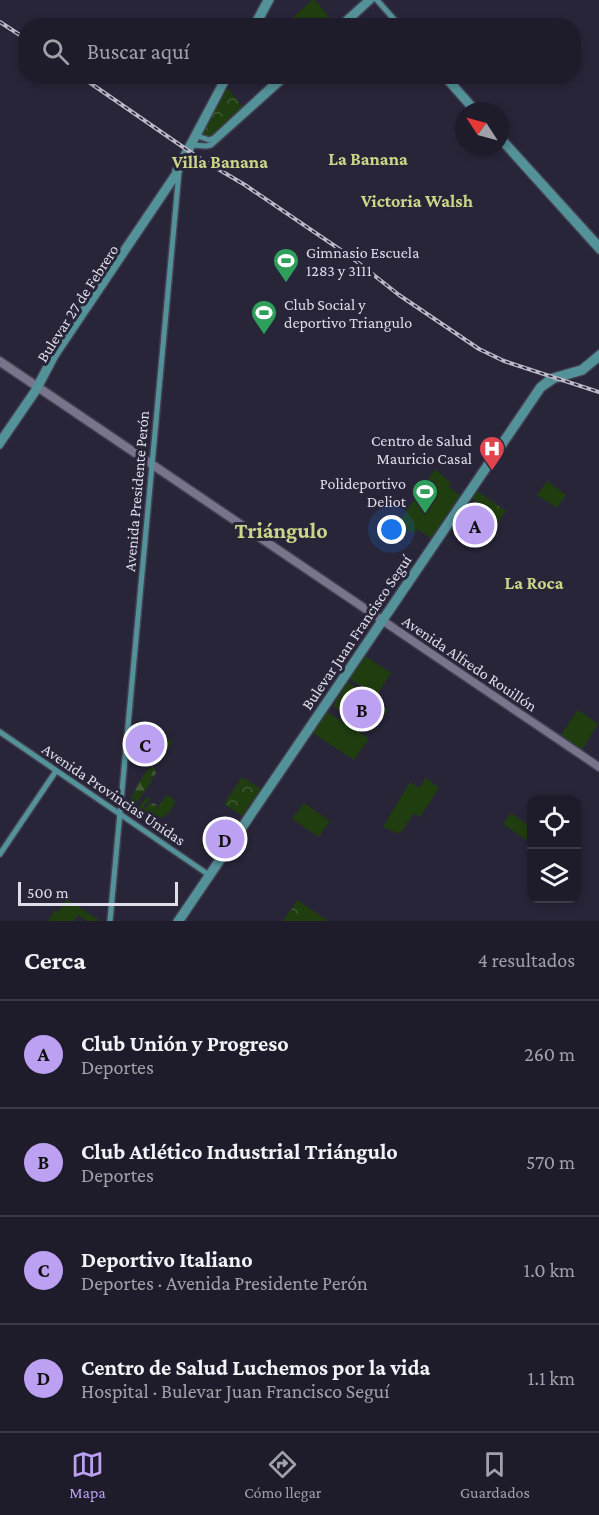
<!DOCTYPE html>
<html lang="es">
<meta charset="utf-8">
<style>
:root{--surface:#1e1c2b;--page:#262533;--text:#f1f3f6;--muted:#a1a1a9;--line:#3c3a47;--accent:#bca0f2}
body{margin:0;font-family:"Crimson Pro",serif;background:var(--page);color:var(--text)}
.controls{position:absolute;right:18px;bottom:18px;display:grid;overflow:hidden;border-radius:12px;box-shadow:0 3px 9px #0003}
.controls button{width:54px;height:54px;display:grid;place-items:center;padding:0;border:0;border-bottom:2px solid var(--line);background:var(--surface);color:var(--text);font:30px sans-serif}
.compass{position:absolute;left:455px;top:102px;width:54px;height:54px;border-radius:50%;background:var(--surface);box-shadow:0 3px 9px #0003;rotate:306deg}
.scale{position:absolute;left:18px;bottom:15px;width:160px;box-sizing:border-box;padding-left:6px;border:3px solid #dfdeeb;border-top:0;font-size:16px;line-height:21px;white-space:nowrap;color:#dfdeeb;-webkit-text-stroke:4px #282539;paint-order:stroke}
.you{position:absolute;left:392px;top:530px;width:21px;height:21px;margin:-15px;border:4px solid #fff;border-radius:50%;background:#1a73e8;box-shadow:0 0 0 9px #1a73e833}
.badge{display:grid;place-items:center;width:39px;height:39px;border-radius:50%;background:var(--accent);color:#111;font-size:20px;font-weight:700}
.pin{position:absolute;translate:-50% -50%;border:3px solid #fff;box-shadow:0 2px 6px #0006}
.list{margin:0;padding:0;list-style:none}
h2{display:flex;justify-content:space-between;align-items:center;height:78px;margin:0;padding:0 24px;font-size:26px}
h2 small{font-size:20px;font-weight:400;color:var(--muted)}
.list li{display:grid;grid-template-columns:39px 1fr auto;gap:18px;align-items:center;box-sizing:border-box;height:108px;padding:0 24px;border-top:2px solid var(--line)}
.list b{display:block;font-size:22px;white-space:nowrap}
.list p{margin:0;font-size:20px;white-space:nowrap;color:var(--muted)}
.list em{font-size:20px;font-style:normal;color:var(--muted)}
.icon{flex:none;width:33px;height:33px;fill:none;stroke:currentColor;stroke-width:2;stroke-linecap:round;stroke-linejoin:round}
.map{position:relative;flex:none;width:599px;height:921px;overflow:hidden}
.search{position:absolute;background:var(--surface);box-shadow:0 3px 9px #0003;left:18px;right:18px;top:18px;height:66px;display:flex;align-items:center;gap:15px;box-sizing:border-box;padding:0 21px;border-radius:24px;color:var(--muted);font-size:22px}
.sheet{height:510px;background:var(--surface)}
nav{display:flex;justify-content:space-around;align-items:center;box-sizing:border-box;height:84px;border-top:2px solid var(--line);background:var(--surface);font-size:16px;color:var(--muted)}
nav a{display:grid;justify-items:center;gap:3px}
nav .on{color:var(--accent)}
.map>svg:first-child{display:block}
.grass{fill:#203d10}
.forest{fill:url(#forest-firs)}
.park{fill:url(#park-crowns)}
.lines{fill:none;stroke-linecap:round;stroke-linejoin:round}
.minor-casing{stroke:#424051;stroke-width:7}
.major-casing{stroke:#424051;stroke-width:8}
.minor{stroke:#77748c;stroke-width:4}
.major{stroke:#54929a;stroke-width:5}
.rail-casing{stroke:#bbb9c8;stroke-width:4}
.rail{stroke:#282539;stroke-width:1.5;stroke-dasharray:4.5;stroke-linecap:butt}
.labels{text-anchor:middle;stroke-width:6;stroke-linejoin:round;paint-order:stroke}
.poi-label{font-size:16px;fill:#dfdeeb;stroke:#282539;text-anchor:start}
.street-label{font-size:16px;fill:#dfdeeb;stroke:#282539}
.neighbourhood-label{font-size:18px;font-weight:bold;fill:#cdd588;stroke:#282539}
.district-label{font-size:22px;font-weight:bold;fill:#cdd588;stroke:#282539}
</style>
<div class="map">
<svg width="599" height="921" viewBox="0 0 599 921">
<defs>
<pattern id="forest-firs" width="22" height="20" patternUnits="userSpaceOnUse" patternTransform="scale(1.5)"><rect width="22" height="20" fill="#203d10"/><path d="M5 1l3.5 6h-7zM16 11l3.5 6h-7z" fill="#405933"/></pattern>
<pattern id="park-crowns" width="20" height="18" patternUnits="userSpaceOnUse" patternTransform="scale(1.5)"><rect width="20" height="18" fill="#203d10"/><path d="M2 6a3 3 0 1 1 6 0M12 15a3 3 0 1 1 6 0" fill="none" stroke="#405933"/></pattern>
</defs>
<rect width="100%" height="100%" fill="#282539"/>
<path class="grass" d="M312 0H315L335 24 289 25 287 23Z
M435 469 451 483 449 487 460 495 431 538 417 529 413 534 399 524V522Z
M547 481 566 495 557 508 537 495Z
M464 509 493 531 486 542 457 520Z
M365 657H367L391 673 376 696 350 679Z
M348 682 388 710 372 732 333 706Z
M578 710 598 724 582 750 561 735Z
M327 712 367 737 368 740 354 760 313 733Z
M134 727 164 747 170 739 173 741 159 762 156 760 151 767 134 755H129L131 731Z
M426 778 439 788 420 817 414 813 400 834 383 827 410 782 419 788Z
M304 803 330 821 319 837 292 819Z
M511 813 531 827V843L503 824Z
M67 899 100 921H87L78 915 74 921H48L55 910 58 912Z"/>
<path class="forest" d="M153 767 156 773 153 778 147 776 152 780C147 790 138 797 136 807H130L127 804C135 792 140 779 149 768Z
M166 796H171L175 803C170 812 164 820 154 818L153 815 144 819 141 817 138 809 145 799 150 797 151 799 144 805V809L150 803 156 804 157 807 154 813Z"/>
<path class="park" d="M228 89 242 106 241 110 212 137 200 135 224 90Z
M477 491 506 511 493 530 474 517 482 506 472 498Z
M242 777 261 789 242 816 224 804Z
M297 901H299L328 921H283Z"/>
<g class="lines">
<defs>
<path id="minor" d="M0 359 599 765
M0 364 599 769"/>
<path id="major" d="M377 0 400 26
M252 26 266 0
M257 26 271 0
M338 26 367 0
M344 26 372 0
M442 76 473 111
M447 76 478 111
M195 135 209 140 214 138 281 76
M500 135 599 244
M500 141 599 251
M193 145 206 146 211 145 288 76
M174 178 175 170 225 76
M0 439 33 391 53 353 174 174
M0 446 37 392 56 356 177 176
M0 732 209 875
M0 854 56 771
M110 921 179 172 229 76
M176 921 539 386 550 377 581 368 599 353
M181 921 542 389 555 380 583 372 599 359"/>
</defs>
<use href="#minor" class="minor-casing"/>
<use href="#major" class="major-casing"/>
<use href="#minor" class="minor"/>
<use href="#major" class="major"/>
<defs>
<path id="rail" d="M0 22 26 39
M80 76 196 156 245 185 351 257 399 295 479 349 504 361 599 392"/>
</defs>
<use href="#rail" class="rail-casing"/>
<use href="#rail" class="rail"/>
</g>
<defs>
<symbol id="stadium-pin" viewBox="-11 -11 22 30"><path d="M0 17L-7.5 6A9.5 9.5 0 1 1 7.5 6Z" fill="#2e9e5b" stroke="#282539"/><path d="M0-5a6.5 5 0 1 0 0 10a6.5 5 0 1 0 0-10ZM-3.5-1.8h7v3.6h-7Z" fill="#fff"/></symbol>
<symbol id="hospital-pin" viewBox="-11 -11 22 30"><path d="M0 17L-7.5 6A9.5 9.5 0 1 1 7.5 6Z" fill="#e0444e" stroke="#282539"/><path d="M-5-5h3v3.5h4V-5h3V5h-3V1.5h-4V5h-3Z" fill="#fff"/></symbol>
</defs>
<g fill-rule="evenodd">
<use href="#stadium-pin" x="271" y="246" width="30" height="40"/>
<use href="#stadium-pin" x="249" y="298" width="30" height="40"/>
<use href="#hospital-pin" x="477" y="434" width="30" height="40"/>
<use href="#stadium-pin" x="410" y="477" width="30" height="40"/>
</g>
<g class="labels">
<g class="poi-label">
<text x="306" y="258">Gimnasio Escuela<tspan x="306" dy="18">1283 y 3111</tspan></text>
<text x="284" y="310">Club Social y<tspan x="284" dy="18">deportivo Triangulo</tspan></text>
<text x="472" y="446" text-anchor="end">Centro de Salud<tspan x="472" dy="18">Mauricio Casal</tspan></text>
<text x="406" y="489" text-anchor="end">Polideportivo<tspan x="406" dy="18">Deliot</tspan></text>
</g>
<g class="street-label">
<text transform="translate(77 303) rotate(-57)" y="6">Bulevar 27 de Febrero</text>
<text transform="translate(136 491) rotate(-85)" y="6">Avenida Presidente Perón</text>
<text transform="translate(356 632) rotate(-56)" y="6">Bulevar Juan Francisco Seguí</text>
<text transform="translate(470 663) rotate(34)" y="6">Avenida Alfredo Rouillón</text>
<text transform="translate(114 794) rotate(34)" y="6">Avenida Provincias Unidas</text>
</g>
<g class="neighbourhood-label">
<text x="368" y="165">La Banana</text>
<text x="220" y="168">Villa Banana</text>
<text x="417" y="207">Victoria Walsh</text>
<text x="534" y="589">La Roca</text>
</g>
<g class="district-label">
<text x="281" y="538">Triángulo</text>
</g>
</g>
</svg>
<div class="controls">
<button><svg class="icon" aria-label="locate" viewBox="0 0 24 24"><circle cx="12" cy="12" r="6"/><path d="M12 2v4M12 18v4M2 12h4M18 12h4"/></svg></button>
<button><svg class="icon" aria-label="layers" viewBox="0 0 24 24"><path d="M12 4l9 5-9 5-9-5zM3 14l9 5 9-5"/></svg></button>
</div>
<svg class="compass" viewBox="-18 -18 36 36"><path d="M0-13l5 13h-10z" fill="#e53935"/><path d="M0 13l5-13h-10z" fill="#a1a1a9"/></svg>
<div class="scale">500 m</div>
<div class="you"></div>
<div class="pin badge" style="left:475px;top:525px">A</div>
<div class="pin badge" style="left:362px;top:709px">B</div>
<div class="pin badge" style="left:145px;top:744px">C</div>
<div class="pin badge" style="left:225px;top:839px">D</div>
<div class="search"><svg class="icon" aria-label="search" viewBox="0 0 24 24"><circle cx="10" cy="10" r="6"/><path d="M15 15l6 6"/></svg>Buscar aquí</div>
</div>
<section class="sheet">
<h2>Cerca<small>4 resultados</small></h2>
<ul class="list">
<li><span class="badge">A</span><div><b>Club Unión y Progreso</b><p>Deportes</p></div><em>260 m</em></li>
<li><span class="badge">B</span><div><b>Club Atlético Industrial Triángulo</b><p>Deportes</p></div><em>570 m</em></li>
<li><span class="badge">C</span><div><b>Deportivo Italiano</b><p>Deportes · Avenida Presidente Perón</p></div><em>1.0 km</em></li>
<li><span class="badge">D</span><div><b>Centro de Salud Luchemos por la vida</b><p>Hospital · Bulevar Juan Francisco Seguí</p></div><em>1.1 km</em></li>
</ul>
</section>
<nav>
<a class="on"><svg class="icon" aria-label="map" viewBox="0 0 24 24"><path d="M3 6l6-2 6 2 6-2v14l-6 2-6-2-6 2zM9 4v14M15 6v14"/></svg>Mapa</a>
<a><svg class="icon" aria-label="directions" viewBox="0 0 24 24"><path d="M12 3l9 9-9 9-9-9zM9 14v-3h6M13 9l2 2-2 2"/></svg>Cómo llegar</a>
<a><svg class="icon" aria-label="saved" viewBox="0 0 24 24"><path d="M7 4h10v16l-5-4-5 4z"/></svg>Guardados</a>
</nav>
